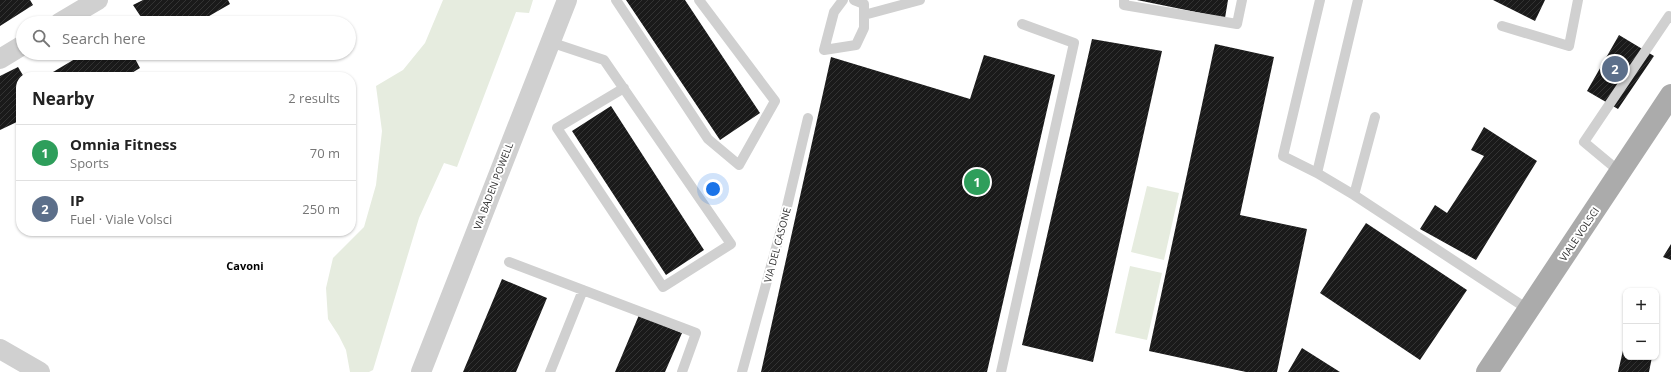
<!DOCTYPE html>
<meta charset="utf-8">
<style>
:root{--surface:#fff;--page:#f2f2f2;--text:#222;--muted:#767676;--line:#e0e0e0;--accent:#d93025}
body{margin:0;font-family:"Open Sans",sans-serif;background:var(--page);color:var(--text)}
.controls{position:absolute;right:12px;bottom:12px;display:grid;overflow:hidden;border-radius:8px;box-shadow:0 1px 3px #0004}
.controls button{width:36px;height:36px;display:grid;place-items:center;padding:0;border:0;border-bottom:1px solid var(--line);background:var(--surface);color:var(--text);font:20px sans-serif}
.you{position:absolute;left:713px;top:189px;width:14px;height:14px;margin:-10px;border:3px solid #fff;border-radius:50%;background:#1a73e8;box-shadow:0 0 0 6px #1a73e833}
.badge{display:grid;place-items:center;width:26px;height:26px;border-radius:50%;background:var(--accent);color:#fff;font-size:13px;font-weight:700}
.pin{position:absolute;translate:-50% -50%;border:2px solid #fff;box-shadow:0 1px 4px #0006}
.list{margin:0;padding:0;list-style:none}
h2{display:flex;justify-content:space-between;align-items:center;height:52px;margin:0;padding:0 16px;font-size:17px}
h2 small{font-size:13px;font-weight:400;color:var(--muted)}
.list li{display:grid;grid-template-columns:26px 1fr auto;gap:12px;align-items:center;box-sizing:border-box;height:56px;padding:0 16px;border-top:1px solid var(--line)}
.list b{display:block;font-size:15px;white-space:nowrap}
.list p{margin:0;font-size:13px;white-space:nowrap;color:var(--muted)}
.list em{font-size:13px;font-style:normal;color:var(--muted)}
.icon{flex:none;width:22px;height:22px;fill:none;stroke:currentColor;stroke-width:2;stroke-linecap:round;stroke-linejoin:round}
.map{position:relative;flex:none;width:1671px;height:372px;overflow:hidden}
.search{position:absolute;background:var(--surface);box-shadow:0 1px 3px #0004;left:16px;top:16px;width:340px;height:44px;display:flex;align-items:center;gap:10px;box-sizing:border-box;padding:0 14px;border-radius:22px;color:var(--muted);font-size:15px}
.panel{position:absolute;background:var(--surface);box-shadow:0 1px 3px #0004;left:16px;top:72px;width:340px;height:164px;border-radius:16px}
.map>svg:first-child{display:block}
.green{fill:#e6ecdf}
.building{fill:url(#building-hatch)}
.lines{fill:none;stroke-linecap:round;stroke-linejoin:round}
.service{stroke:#d0d0d0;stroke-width:10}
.minor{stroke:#d0d0d0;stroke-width:20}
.primary{stroke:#ababab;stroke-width:22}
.labels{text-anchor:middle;stroke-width:4;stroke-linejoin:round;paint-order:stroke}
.street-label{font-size:10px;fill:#333;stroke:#fff}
.neighbourhood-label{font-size:11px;font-weight:bold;fill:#000;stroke:#fff}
</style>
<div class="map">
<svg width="1671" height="372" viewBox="0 0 1671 372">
<defs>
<pattern id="building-hatch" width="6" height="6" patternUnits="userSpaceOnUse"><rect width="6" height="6" fill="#1a1a1a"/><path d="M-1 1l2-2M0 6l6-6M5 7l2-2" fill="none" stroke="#333"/></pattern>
</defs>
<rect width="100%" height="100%" fill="#fff"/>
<path class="green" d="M443 0H533L529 13 516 12 457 167 444 163 419 218 373 370 369 372H350L346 350 339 336 328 319 326 288 333 258 364 227 376 185 382 131 376 86 403 70 425 43Z
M1147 186 1179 193 1164 260 1131 252Z
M1130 266 1162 273 1147 340 1115 333Z"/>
<path class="building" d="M0 0H30L33 5 0 26Z
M143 0H228L230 4 197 23H145L133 5Z
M626 0H685L760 113 720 140Z
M1137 0H1228L1225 18Z
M1493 0H1545L1535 21Z
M1619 35 1654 56 1618 109 1587 91Z
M1092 39 1162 51 1093 362 1022 345Z
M1215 44 1274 57 1240 215 1307 229 1277 372H1246L1149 351Z
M85 53H132L140 68 125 77H56L53 72Z
M984 55 1055 75 987 372H761L831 57 970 99Z
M18 67 24 77H21V120L0 130V76Z
M611 106 704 250 666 275 572 131Z
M1484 127 1537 161 1476 260 1420 229 1435 205 1447 213 1484 156 1471 150Z
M1366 223 1467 290 1420 360 1320 293Z
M1671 244V260L1663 257Z
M502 279 547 298 516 372H463Z
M639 315 682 333 665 372H615Z
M1624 346H1626V357H1652L1649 372H1618Z
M1302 348 1340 372H1288Z"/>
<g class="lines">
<path class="service" d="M616 0 708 139 739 165 775 101 699 0
M843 0 834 12 824 50 856 45 864 28V4L854 0
M1124 0V5L1237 24 1242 0
M1320 0 1283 156 1317 173 1354 195
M864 15 920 0
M1502 26 1569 46 1578 0
M550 42 604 60 731 244 663 287 557 128 624 88
M1375 117 1354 195 1529 310
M1620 172 1584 142 1669 16 1671 18
M1317 173 1358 0
M509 262 696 333 682 372
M550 372 583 290
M742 372 785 215 808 118
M1001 372 1074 43 1022 24"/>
<path class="minor" d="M59 23 98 0
M0 59 23 45
M0 349 40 372
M421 372 567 0"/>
<path class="primary" d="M1487 372 1671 95"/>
</g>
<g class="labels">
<g class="street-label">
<text transform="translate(493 186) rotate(-69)" y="4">VIA BADEN POWELL</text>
<text transform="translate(1579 234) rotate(-56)" y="4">VIALE VOLSCI</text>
<text transform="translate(777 245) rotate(-75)" y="4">VIA DEL CASONE</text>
</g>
<g class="neighbourhood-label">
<text x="245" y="270">Cavoni</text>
</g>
</g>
</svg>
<div class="controls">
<button>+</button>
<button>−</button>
</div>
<div class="you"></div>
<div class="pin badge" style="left:977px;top:182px;background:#2e9e5b">1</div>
<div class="pin badge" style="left:1615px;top:69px;background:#5c6f8a">2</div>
<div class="search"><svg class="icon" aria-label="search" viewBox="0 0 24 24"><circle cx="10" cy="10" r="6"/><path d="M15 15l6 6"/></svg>Search here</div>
<section class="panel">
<h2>Nearby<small>2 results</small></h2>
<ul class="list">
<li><span class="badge" style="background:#2e9e5b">1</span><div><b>Omnia Fitness</b><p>Sports</p></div><em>70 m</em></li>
<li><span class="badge" style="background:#5c6f8a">2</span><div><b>IP</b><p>Fuel · Viale Volsci</p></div><em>250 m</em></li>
</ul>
</section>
</div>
